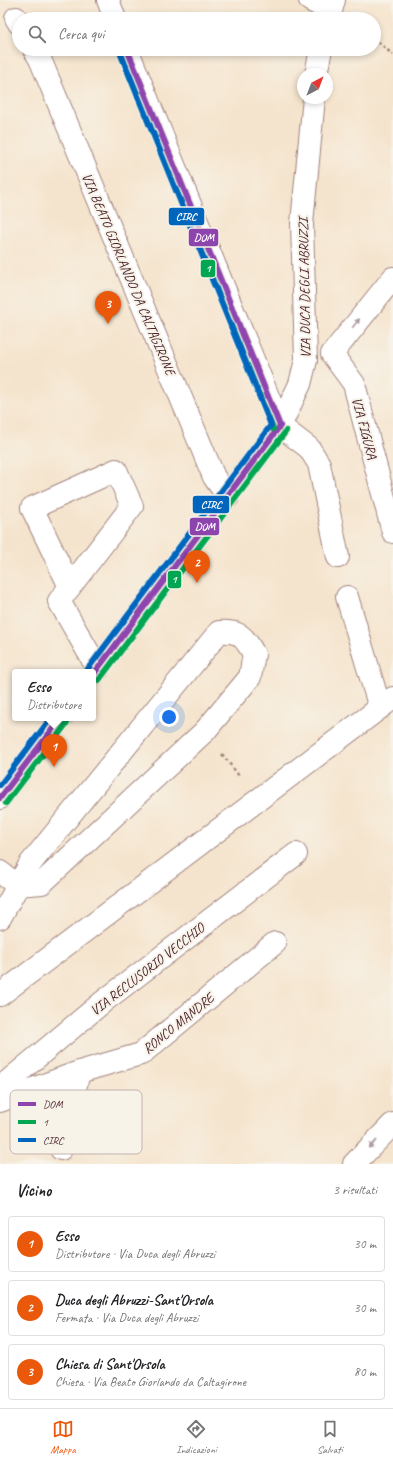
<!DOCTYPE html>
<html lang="it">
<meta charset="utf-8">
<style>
:root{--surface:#fff;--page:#f6f6f6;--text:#202124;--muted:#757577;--line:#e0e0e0;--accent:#ea580c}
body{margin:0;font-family:Caveat,sans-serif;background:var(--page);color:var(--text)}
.compass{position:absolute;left:297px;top:68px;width:36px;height:36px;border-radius:50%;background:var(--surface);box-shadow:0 2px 6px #0003;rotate:42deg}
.you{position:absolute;left:169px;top:717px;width:14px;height:14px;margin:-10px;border:3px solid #fff;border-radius:50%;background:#1a73e8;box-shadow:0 0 0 6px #1a73e833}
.badge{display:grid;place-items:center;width:26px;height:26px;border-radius:50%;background:var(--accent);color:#fff;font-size:13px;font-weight:700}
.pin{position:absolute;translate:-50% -33px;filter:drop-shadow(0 1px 2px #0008)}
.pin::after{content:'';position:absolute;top:21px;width:14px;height:12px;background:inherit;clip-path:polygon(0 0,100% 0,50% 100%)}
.popup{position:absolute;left:12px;top:669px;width:84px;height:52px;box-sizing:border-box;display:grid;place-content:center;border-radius:4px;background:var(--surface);filter:drop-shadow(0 1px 3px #0005);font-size:13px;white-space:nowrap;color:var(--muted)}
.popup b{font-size:15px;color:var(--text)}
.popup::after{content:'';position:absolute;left:50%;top:100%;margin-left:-8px;border:8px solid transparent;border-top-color:var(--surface)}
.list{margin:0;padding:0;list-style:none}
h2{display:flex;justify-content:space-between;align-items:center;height:52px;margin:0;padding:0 16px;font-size:17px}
h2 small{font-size:13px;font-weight:400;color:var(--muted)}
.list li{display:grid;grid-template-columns:26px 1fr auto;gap:12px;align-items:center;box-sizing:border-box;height:56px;margin:0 8px 8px;padding:0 8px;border:1px solid var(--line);border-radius:4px}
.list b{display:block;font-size:15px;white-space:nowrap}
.list p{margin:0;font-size:13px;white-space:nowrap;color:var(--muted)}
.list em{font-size:13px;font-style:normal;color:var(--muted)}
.icon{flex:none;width:22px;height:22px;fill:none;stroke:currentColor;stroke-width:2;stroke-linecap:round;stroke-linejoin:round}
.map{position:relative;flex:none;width:393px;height:1164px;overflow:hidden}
.search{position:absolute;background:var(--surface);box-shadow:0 2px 6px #0003;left:12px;right:12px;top:12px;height:44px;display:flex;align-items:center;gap:10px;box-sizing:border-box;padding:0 14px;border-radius:22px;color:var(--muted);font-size:15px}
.sheet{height:244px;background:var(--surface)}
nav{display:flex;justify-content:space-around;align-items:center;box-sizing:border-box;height:56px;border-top:1px solid var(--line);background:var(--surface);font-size:11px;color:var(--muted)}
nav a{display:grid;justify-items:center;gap:2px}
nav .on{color:var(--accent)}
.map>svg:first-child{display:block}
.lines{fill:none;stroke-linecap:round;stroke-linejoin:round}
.pedestrian-casing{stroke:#a0827c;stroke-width:24}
.minor-casing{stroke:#a0827c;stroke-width:24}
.tertiary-casing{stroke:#a0827c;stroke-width:24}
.path{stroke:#a0827c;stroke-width:2.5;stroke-dasharray:3 3;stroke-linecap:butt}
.pedestrian{stroke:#fff;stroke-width:22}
.minor{stroke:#fff;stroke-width:22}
.tertiary{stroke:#fff;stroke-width:22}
.bus-1-casing{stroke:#f7f3e8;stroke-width:9}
.bus-2-casing{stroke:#f7f3e8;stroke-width:9}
.bus-3-casing{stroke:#f7f3e8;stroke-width:9}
.bus-1{stroke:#8e44ad;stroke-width:6}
.bus-2{stroke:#00a651;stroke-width:6}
.bus-3{stroke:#0065bd;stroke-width:6}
.oneway{fill:#ae9aa0}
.labels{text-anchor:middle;stroke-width:4;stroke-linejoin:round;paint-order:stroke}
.street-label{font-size:14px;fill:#4a1f2b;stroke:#f7f3e8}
.key{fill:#f7f3e8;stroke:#c3b3af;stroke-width:1}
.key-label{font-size:11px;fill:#4a1f2b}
.line-badge{stroke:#f7f3e8;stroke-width:1.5}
.badge-label{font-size:11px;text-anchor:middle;font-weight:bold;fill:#fff}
</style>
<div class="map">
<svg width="393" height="1164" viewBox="0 0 393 1164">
<rect width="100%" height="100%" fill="#f7f3e8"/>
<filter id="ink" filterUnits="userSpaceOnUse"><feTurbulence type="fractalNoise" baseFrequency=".025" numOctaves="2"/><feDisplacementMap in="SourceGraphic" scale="8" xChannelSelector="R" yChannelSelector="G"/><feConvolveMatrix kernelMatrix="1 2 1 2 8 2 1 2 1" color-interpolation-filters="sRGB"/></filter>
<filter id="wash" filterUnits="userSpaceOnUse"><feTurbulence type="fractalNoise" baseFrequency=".012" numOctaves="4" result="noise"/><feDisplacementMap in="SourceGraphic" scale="16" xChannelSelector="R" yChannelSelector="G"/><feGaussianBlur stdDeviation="0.9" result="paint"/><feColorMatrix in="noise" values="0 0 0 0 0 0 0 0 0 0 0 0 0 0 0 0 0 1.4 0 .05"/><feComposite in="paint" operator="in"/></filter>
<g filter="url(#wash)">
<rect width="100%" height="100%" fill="#f5e4cd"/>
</g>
<g filter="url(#ink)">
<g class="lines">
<defs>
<path id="pedestrian" d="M310 0 331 11
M280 426 309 448 319 464 338 557"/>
<path id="minor" d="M16 18 19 23
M329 19 334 0
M34 49 40 59 214 477 228 497
M316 74 321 49
M332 354 354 384 393 532
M332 354 393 278
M280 426 300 384 306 360 302 223 314 98
M70 587 32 508 116 470 132 506 59 601 98 669
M347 597 380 708
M0 872 17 885 42 883 205 731 250 677 254 654C244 637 240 630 219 632L30 864 0 918
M0 995 393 698
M0 1088 104 1001 296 854
M0 1101 79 1072 141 1054 275 943
M61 1149 79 1072
M354 1164 393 1124"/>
<path id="tertiary" d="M108 0 115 19
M93 675 280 426 127 49
M0 798 61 718"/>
</defs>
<use href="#pedestrian" class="pedestrian-casing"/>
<use href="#minor" class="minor-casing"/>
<use href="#tertiary" class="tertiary-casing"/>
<path class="path" d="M374 38 393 55
M222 754 240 777"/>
<use href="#pedestrian" class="pedestrian"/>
<use href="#minor" class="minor"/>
<use href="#tertiary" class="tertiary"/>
<defs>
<path id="bus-1" d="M127 49 280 426
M93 675 280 426
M0 798 61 718"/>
<path id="bus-2" d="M120 52 273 429
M99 680 286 431
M6 803 67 723"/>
<path id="bus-3" d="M87 670 271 425 120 52
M0 785 51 718"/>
</defs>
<use href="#bus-1" class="bus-1-casing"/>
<use href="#bus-2" class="bus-2-casing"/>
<use href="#bus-3" class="bus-3-casing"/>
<use href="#bus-1" class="bus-1"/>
<use href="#bus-2" class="bus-2"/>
<use href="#bus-3" class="bus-3"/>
</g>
<defs><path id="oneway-solid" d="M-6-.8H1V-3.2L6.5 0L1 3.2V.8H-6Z"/></defs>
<g class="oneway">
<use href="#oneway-solid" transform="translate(356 323) rotate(-51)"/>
<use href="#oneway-solid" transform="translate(373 1144) rotate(134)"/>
</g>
</g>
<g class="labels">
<g class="street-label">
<text transform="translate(129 274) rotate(67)" y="5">VIA BEATO GIORLANDO DA CALTAGIRONE</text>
<text transform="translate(304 288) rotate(-91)" y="5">VIA DUCA DEGLI ABRUZZI</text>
<text transform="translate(365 428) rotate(75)" y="5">VIA FIGURA</text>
<text transform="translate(147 969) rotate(-38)" y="5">VIA RECLUSORIO VECCHIO</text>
<text transform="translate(178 1023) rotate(-39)" y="5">RONCO MANDRE</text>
</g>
</g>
<rect x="10" y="1090" width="132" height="64" rx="6" class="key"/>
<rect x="18" y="1102" width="18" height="4" fill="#8e44ad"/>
<rect x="18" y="1120" width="18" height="4" fill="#00a651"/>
<rect x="18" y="1138" width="18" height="4" fill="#0065bd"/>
<g class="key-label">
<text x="43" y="1108">DOM</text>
<text x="43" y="1126">1</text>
<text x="43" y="1144">CIRC</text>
</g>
<g class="line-badge">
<rect x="168" y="207" width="37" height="19" rx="4" fill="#0065bd"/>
<rect x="188" y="228" width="31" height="19" rx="4" fill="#8e44ad"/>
<rect x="200" y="259" width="16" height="19" rx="4" fill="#00a651"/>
<rect x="192" y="495" width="38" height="19" rx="4" fill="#0065bd"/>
<rect x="189" y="517" width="31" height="19" rx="4" fill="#8e44ad"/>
<rect x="167" y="570" width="15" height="19" rx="4" fill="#00a651"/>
</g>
<g class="badge-label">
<text x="186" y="220">CIRC</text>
<text x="204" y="241">DOM</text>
<text x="208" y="272">1</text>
<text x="211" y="508">CIRC</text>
<text x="205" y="530">DOM</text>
<text x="174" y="583">1</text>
</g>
</svg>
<svg class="compass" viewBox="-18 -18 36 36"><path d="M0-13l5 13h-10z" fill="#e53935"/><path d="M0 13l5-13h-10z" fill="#757577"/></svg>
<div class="you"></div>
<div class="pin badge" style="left:54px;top:767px">1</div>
<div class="popup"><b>Esso</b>Distributore</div>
<div class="pin badge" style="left:197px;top:583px">2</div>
<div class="pin badge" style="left:108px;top:324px">3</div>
<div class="search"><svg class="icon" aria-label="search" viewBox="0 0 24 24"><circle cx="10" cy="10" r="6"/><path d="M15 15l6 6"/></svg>Cerca qui</div>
</div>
<section class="sheet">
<h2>Vicino<small>3 risultati</small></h2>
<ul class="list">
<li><span class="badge">1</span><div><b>Esso</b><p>Distributore · Via Duca degli Abruzzi</p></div><em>30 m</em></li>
<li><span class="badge">2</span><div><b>Duca degli Abruzzi-Sant'Orsola</b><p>Fermata · Via Duca degli Abruzzi</p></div><em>30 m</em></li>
<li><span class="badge">3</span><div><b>Chiesa di Sant'Orsola</b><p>Chiesa · Via Beato Giorlando da Caltagirone</p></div><em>80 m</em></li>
</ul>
</section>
<nav>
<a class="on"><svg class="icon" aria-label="map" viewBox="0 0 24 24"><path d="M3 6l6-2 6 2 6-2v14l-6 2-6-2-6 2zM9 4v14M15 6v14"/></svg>Mappa</a>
<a><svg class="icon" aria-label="directions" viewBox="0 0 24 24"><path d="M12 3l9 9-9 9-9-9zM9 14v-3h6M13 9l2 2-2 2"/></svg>Indicazioni</a>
<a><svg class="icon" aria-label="saved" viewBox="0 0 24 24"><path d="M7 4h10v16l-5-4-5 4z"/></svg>Salvati</a>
</nav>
